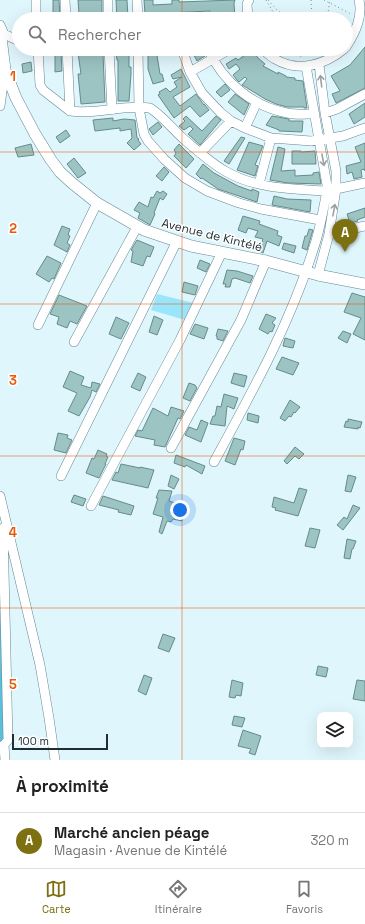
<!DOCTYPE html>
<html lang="fr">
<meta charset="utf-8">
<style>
:root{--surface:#fff;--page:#f2f2f2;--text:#222;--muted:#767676;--line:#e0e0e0;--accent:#7d7010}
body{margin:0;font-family:"Space Grotesk",sans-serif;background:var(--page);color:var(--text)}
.controls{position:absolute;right:12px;bottom:12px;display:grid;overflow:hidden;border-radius:8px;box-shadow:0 4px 16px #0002}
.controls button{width:36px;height:36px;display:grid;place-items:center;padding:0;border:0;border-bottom:1px solid var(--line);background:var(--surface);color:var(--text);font:20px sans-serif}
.scale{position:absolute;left:12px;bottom:10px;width:96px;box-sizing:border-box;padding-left:4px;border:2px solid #202e33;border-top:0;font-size:11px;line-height:14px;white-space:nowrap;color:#202e33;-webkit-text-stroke:3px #fff;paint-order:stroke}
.you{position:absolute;left:180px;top:510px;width:14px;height:14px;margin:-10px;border:3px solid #fff;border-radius:50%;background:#1a73e8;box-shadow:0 0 0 6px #1a73e833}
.badge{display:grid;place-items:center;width:26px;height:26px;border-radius:50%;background:var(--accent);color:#fff;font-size:13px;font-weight:700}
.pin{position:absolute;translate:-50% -33px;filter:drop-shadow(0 1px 2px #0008)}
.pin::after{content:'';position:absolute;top:21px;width:14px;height:12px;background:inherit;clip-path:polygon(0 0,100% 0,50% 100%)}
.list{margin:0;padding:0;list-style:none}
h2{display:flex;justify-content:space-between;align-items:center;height:52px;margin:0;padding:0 16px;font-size:17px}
h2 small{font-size:13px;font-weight:400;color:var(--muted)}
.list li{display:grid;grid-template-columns:26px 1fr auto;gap:12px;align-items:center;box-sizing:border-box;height:56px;padding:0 16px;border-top:1px solid var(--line)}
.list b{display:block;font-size:15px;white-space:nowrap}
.list p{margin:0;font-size:13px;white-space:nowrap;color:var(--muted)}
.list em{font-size:13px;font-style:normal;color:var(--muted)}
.icon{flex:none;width:22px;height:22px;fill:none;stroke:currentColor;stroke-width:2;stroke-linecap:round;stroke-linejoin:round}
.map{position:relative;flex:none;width:365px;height:760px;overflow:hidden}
.search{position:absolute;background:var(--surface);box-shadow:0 4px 16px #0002;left:12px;right:12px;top:12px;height:44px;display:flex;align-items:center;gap:10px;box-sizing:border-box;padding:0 14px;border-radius:22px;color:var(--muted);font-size:15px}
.sheet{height:108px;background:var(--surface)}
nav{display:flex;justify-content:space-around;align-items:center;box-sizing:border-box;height:56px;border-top:1px solid var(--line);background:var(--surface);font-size:11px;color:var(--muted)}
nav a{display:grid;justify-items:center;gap:2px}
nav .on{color:var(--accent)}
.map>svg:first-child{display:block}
.green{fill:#99e5fb}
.forest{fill:#59bfda}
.building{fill:#9cc4c3;stroke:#668b8b}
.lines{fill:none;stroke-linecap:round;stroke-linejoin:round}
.minor-casing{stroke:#658792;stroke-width:10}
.major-casing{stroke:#658792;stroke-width:12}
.path{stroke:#798a90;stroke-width:1;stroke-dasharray:1 3;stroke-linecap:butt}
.minor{stroke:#fff;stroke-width:9}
.major{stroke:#fff;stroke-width:11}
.oneway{stroke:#9ba1a3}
.grid{fill:none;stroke:#e8590c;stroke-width:1;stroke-opacity:0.55}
.labels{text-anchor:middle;stroke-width:3;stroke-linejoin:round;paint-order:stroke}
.street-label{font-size:12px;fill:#202e33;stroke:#fff}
.grid-label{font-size:13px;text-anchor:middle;font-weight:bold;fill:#e8590c;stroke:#fff;stroke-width:3;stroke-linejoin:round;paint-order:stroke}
</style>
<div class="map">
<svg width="365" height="760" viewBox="0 0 365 760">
<rect width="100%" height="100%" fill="#e0f6fd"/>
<path class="green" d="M157 294 194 303 185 320 151 310Z"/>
<path class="forest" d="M0 568 8 740 0 747Z"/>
<path class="building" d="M53 0H59L60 18H53Z
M78 0H102V19H79L78 14H79Z
M116 0H127L128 18 117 19Z
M144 0H153V5L172 4V0H179V2L235 0 234 3 235 19H211L210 11 145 14Z
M365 47V88L336 103 332 94 340 91 331 76 350 65Z
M148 49H156L160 74H162L164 81 153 84 148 69Z
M194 49H202L205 56 197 61 194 55 197 54Z
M252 50 258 58 265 64 263 66 278 74V72L286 76V77L295 78V80L303 81 307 108H304V107H287L276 104 265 99 244 86 242 85 247 79 245 77 239 82 237 80 233 75 240 69 236 64 229 69 226 64 236 58 238 60Z
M85 52V55L103 54 105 102 81 104 78 74H81L78 53Z
M61 53 62 71 55 72V54Z
M116 53H129V67H131V74L129 101H118V60H117Z
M31 62 32 71 23 73 22 64Z
M181 69 190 87 173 97 180 106 196 94 204 105V104L209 110 200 117 190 106 174 118 158 95 160 94 159 92 166 88 170 92 177 87 174 82 182 77 173 79 171 75Z
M225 84 230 90 221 97 216 92Z
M235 94 249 104 244 115 228 102Z
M365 103V117L354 124 349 114Z
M186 116 202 131 216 116 221 120 200 145 188 134 193 129 190 126 184 130 179 126 185 121 183 119Z
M272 116 289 119V121H303L302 132 279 131V130L266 125Z
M113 118V121L124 119 135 120 137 138 139 139 138 140 141 144 134 150 127 143 132 138 131 129 120 131V128L95 131 93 120Z
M158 122 162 127 153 135 149 129Z
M66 130 70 136 60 143 56 137Z
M241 137 245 138 229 164 224 161Z
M249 142 263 146 255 165 258 166 255 176 237 170Z
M365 143V171L364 169 361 170 362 177 354 179 352 172 347 174 346 166 361 162 355 147Z
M31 144 34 155 18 157 15 148Z
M179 144 194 159 186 168 174 156 176 153 174 150Z
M278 147 285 149 281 171 295 170V176L313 175V173L319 172 321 184 288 183 270 180Z
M292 151H301V152L315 151 316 164H292Z
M74 158 86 173 78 178 67 164Z
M203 164 214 173 238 186 252 191V189L259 192 257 202 218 189 202 178 201 179 196 174Z
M164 167 169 172 162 181 156 176Z
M157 191 160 193 163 191 167 194 163 200 160 198 154 213 155 214 150 225 138 218 140 213 134 210 139 202 148 207 151 197 153 198Z
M274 196 287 199 311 200 310 212 272 205Z
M365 208V217L357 220 358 221 350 223 347 214Z
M243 216 260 221 259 224 278 231 277 235 282 237 279 246 267 241 263 253 259 251 263 239 255 237 258 231 248 228 246 233 238 230Z
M62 226 70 229 68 235 70 236 67 243 70 245 67 252 54 245Z
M309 229 313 230 307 250 302 248 305 236H307Z
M137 240 154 247 150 257 147 256 143 266 131 262 133 251 131 250Z
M284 243 296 246 294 253 282 249Z
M47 256 61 263 54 279 52 278 49 282 36 274Z
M200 260 210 264 206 272 197 268Z
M227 270 237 271 253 276 250 283 235 278 232 279 230 287H225L226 284H223Z
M184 282 198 286 195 295 182 292Z
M352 293 365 297V340L353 334 361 318 344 312Z
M59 295 87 306 77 324 70 321 67 328 57 324 59 317 50 314Z
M266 314 276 318 272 323 275 325 272 332 270 331 268 334 259 329Z
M154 316 163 320 157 335 149 332Z
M116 317 129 323 121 339 109 334Z
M195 324 208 328 204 339 190 334Z
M218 329 228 331 223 341 217 339V336H216Z
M343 331 351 334 347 343 338 338Z
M285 338 295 341 293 348 283 346Z
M282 357 299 363 293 375 276 369Z
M70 371 84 377 81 385 91 388 92 382 100 384 96 392 92 390 90 397 79 416 68 411 77 393 63 387Z
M138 373 146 377 140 391 131 387Z
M234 373 247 376 244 387 231 383Z
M189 383 195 385 197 388 190 401 183 398Z
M224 394 238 398 234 409 227 406 225 426 210 424 213 416H215L217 406 221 407Z
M290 400 300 407 295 413 294 412 291 417 289 416 285 421 280 418Z
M171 407 184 411 180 419 178 418 165 447 154 445 155 440 135 436 138 430 142 431 153 408 168 416Z
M248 413 259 416 258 423 247 420Z
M348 419 362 422 360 428 358 427V429L344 427 346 421 348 422Z
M201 420 208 423 201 442 185 435 189 427 197 430Z
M58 433 68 435 67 438 72 440 66 453 54 450Z
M234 438 245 441 243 450 241 449 235 465 225 461Z
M295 447 304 454 299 459 295 456 287 464 284 461Z
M98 450 107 454 106 456 108 457 105 464H106L99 478 86 473 92 458 94 459Z
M176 455 205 466 202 474 186 465 185 467 174 463Z
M121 464 140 468V467L154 470 148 488 112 480 116 472 118 473Z
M171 475 179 479 174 489 168 486Z
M348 475 356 477 351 492 345 491Z
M299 488 307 490 298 516 275 510 276 508 272 507 274 497 294 503Z
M159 490 172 491 169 501 185 506 182 521 173 519 171 522 167 521 162 534 159 532 163 517 153 514 158 498H156Z
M74 495 86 499 83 506 71 502Z
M103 496 134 506 131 515 118 512 119 510 99 505Z
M353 505 360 508 343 530 337 525 344 517 347 519Z
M310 528 320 530 315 548 305 546Z
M347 539 356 541 353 549H352L350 559 344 558Z
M163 634 175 638 169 652 158 648Z
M318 666 328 668 326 677 316 675Z
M144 675 152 678 146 695 138 691Z
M232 680 243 683 241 696 236 695 235 698 229 697Z
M357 680 365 681V701L353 699Z
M234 716 245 718 242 727 232 725Z
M243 730 261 736 255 755 249 753 251 749 238 746Z"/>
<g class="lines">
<defs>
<path id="minor" d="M36 0V19
M65 0 66 19
M108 0V19
M137 0 138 19
M179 19 192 17 198 19
M248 19 247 4 249 0
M0 25 4 34 19 41
M346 47C355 33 363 17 359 0
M38 49 40 85 43 90 70 111
M67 49 70 111C97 115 124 104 150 108 164 117 174 131 186 141 199 152 211 163 225 171 255 189 293 189 327 191
M109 49 112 110
M138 49 139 108 144 134 148 141 164 159 185 178 207 191 239 203 261 209 320 220
M182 49 190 72 202 93 220 112 231 121 245 128 271 138 311 141 343 136 365 128
M208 49C223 82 252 106 287 113 296 115 306 114 315 114
M262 49C266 52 270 56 275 59 299 73 324 65 344 49
M190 72 230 49
M0 106 5 70
M325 113 337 109 365 94
M245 128 257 102
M200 153 231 121
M259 184 271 138
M336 189 365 183
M329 234 365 226
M318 275 329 234 336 189V171L325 113 319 64
M38 325 97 203
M74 342 137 227
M171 448 241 320 266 261
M214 462C251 394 290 324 313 250 320 231 323 210 327 191V185L306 66
M61 476 177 241
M0 496 40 665 49 718 55 760
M91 506 180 340 222 252
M4 745 5 760
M0 747 4 745 8 740 3 528"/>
<path id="major" d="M0 29 5 70 16 98 35 134 51 160 60 172 72 183 97 203 144 230 191 246 266 261 318 275 365 284"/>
</defs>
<use href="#minor" class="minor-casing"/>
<use href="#major" class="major-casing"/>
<path class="path" d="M266 0 277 19
M268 0 277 10 289 19
M311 0 312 19
M324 0 351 14
M327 19 330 0
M296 49 301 57
M314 49V56
M321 54 322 49"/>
<use href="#minor" class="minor"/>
<use href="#major" class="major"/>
</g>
<defs><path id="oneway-shaft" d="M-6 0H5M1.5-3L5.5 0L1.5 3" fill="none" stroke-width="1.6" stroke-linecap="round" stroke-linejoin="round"/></defs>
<g class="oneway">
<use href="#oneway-shaft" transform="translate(321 81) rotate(-97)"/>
<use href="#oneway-shaft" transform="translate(323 160) rotate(80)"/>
<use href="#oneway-shaft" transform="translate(334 210) rotate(-79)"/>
</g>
<path class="grid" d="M182 0V19M182 49V760M0 152H365M0 304H365M0 456H365M0 608H365"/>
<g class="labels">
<g class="street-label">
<text transform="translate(212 235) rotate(14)" y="4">Avenue de Kintélé</text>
</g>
</g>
<g class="grid-label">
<text x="13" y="81">1</text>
<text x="13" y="233">2</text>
<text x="13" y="385">3</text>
<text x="13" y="537">4</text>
<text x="13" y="689">5</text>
</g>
</svg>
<div class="controls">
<button><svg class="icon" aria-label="layers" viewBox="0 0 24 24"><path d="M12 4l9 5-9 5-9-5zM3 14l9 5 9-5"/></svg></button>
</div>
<div class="scale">100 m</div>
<div class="you"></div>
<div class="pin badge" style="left:345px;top:252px">A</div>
<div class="search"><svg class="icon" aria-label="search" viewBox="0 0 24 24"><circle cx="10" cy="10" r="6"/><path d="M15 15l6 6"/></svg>Rechercher</div>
</div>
<section class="sheet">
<h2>À proximité<small></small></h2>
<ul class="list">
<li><span class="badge">A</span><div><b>Marché ancien péage</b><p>Magasin · Avenue de Kintélé</p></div><em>320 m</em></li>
</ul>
</section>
<nav>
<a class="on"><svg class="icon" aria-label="map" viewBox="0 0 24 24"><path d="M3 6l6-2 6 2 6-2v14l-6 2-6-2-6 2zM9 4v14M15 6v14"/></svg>Carte</a>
<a><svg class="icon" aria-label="directions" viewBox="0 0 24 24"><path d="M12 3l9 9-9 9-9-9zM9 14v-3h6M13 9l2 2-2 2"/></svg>Itinéraire</a>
<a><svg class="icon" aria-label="saved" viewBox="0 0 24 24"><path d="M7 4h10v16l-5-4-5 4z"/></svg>Favoris</a>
</nav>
